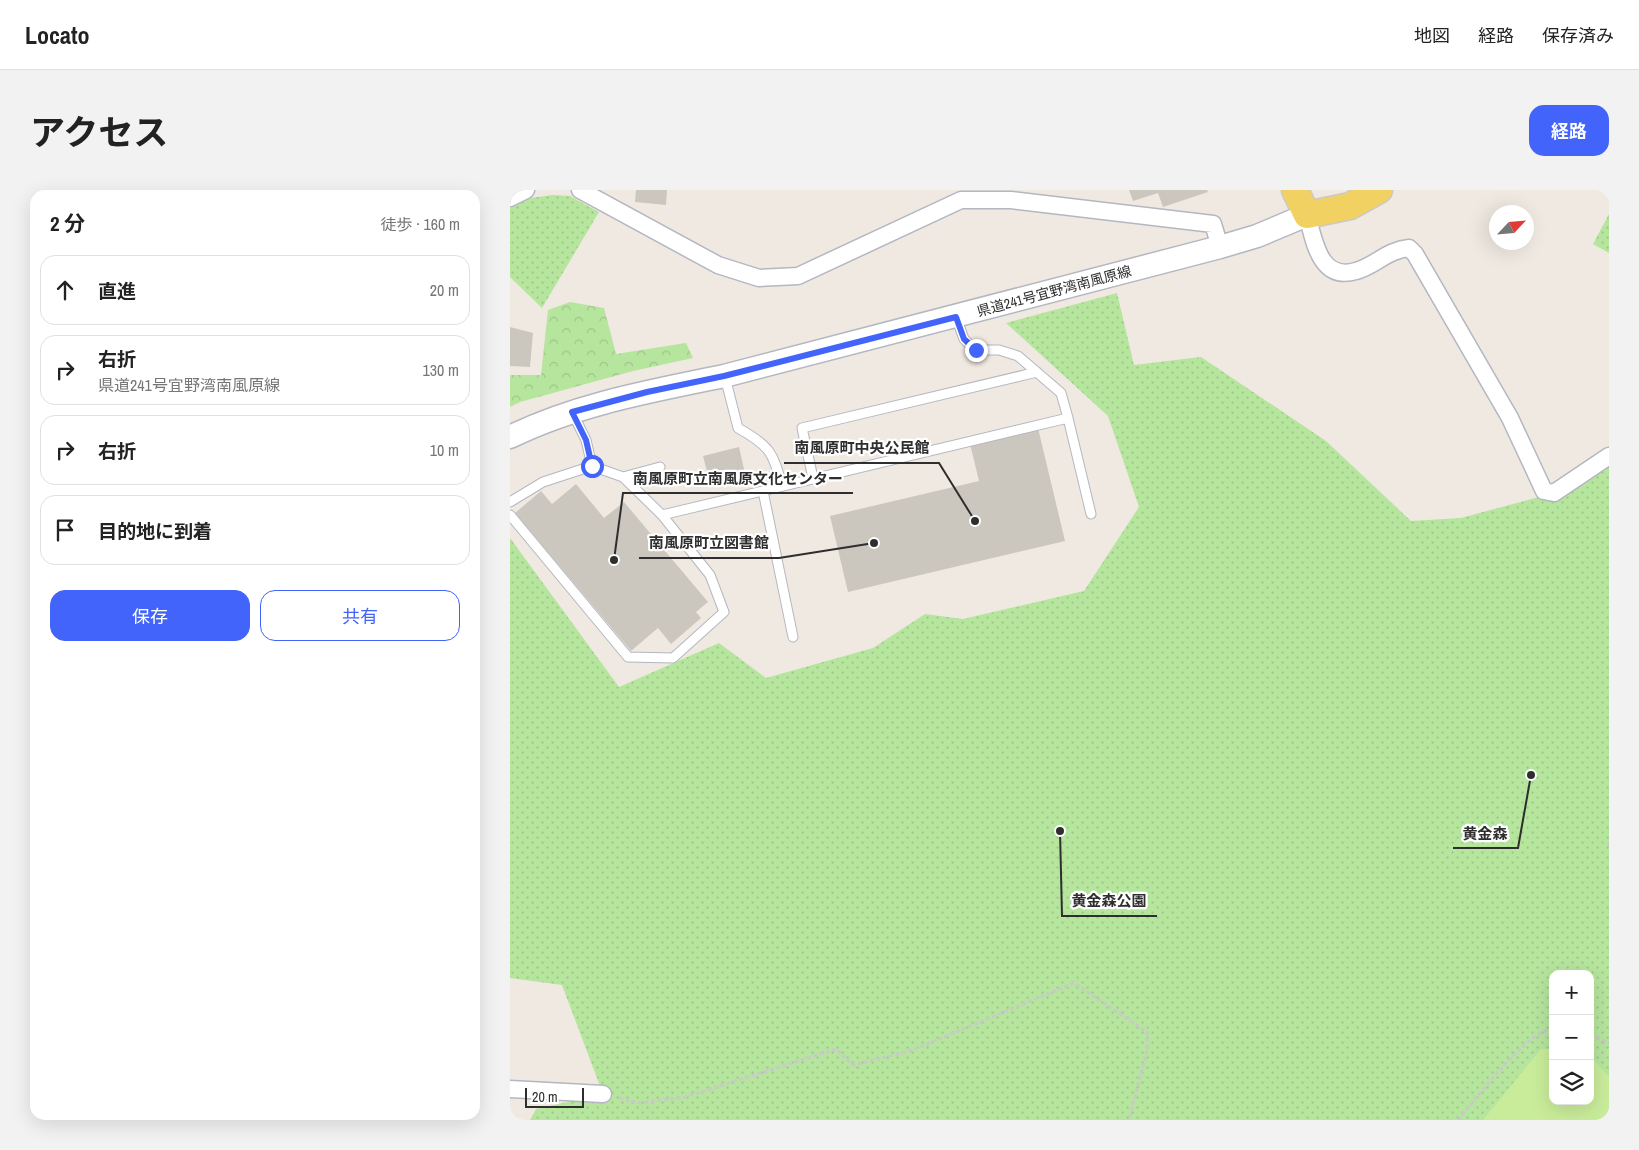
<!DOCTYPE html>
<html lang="ja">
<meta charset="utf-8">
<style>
:root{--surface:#fff;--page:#f2f2f2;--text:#222;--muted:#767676;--line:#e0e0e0;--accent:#4264fb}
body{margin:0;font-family:"Archivo Narrow","Noto Sans JP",sans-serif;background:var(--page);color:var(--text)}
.controls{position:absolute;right:15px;bottom:15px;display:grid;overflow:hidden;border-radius:10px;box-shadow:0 5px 20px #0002}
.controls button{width:45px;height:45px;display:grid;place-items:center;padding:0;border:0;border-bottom:1px solid var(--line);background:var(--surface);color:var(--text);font:25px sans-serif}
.compass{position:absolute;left:979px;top:15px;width:45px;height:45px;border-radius:50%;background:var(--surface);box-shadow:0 5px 20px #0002;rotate:64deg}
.scale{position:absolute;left:15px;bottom:12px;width:59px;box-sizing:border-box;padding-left:5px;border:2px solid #2e2e2e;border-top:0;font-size:14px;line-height:18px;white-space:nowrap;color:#2e2e2e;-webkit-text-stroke:4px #fff;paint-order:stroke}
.stop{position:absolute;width:15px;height:15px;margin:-11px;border:4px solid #4264fb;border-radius:50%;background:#fff}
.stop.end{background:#4264fb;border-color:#fff;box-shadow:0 1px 5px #0008}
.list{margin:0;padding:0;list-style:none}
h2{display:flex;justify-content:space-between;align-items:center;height:65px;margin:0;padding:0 20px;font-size:21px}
h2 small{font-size:16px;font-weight:400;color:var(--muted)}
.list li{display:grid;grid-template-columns:32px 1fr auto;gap:15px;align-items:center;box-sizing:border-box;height:70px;margin:0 10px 10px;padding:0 10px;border:1px solid var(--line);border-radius:15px}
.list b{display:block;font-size:19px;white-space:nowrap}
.list p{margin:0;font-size:16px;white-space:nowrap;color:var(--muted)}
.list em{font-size:16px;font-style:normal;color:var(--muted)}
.actions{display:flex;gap:10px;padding:15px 20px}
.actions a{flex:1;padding:11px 0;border:1px solid var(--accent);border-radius:15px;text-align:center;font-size:18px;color:var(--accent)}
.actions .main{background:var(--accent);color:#fff}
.icon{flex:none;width:28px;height:28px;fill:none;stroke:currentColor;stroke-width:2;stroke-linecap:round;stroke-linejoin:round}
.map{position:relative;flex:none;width:1099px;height:930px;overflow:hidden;border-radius:15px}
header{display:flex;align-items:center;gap:30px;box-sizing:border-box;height:70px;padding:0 25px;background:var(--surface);border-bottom:1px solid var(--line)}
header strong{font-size:24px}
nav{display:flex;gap:28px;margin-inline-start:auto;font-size:18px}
.intro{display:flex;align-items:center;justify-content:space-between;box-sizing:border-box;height:120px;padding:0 30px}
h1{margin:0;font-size:35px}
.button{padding:12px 22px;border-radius:15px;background:var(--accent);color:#fff;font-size:18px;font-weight:700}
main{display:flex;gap:30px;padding:0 30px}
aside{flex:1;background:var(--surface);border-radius:15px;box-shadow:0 5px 20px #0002}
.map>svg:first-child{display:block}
.grass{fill:url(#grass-dots);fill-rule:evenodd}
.forest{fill:url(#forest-crowns)}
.pitch{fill:#c9ec9a}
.building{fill:#cbc7bf}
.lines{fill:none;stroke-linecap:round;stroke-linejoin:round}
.lane-casing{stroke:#b4b7c1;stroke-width:11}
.street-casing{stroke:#b4b7c1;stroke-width:19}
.secondary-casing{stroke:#b4b7c1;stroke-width:25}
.primary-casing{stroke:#c9c9c9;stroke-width:29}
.path{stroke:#c9c9c9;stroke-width:3;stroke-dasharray:4 2.5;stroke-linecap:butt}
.lane{stroke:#fff;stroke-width:9}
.street{stroke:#fff;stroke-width:16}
.secondary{stroke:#fff;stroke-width:22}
.primary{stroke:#f2d163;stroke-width:26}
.route{stroke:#4264fb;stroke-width:6}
.labels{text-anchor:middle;stroke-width:4.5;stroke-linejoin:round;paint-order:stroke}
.street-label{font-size:14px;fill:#2e2e2e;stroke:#fff}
.leader{fill:none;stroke:#2e2e2e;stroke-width:2}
.callout-dot{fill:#2e2e2e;stroke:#fff;stroke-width:2}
.callout-label{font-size:15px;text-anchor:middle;font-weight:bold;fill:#2e2e2e;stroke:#fff;stroke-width:4.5;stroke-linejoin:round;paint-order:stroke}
</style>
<header>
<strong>Locato</strong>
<nav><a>地図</a><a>経路</a><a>保存済み</a></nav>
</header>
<div class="intro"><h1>アクセス</h1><a class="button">経路</a></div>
<main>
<aside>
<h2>2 分<small>徒歩 · 160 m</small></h2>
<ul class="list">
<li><svg class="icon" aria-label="ahead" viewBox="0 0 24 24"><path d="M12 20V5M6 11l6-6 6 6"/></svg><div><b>直進</b></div><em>20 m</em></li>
<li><svg class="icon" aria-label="right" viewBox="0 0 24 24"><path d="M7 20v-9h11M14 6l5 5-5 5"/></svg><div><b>右折</b><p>県道241号宜野湾南風原線</p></div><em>130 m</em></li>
<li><svg class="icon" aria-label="right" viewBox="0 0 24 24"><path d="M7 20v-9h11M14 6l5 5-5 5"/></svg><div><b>右折</b></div><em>10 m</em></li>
<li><svg class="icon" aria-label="arrive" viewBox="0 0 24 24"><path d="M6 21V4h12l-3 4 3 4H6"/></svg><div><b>目的地に到着</b></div></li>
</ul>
<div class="actions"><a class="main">保存</a><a>共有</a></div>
</aside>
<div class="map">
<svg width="1099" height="930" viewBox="0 0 1099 930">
<defs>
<pattern id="grass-dots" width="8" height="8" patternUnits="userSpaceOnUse" patternTransform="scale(1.25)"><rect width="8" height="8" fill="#b6e59e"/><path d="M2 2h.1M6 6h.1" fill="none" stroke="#9dc588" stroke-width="1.8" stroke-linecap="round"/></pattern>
<pattern id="forest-crowns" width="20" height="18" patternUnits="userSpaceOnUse" patternTransform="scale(1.25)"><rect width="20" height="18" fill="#b6e59e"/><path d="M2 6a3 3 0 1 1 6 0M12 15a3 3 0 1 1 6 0" fill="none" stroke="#9dc588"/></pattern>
</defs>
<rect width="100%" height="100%" fill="#efe9e1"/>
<path class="grass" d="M43 5 60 6 89 22 32 118 0 87V18L20 8Z
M1099 24V63L1083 54Z
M607 103 624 175 691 167 816 251 901 331 951 328 1066 297 1099 274V930H20L26 919 93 904 52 795 0 788V348L109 497 209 453 256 488 363 458 415 424 453 429 574 401 629 317 598 226 496 133ZM1043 784H1080V911H1043Z"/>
<path class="forest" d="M60 112 94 118 106 164 176 153 183 168 123 181 10 212 0 217V185H31L38 120Z"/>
<path class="pitch" d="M1031 859H1043V911H1080V865L1099 887V930H973Z"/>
<path class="building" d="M126 0H157L156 15 125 12Z
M619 0H697L698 2 653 17 648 3 623 11Z
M0 137 23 143 20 177 0 176Z
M528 238 555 351 338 402 320 326 469 291 460 254Z
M229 257 236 288 201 297 193 266Z
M66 294 94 328 114 312 198 412 186 422 191 428 161 454 148 438 121 461 5 323 31 301 42 314Z"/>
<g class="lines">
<defs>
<path id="lane" d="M215 187 228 238C260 256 263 262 272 296
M62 222 76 250 82 276 113 287 152 325 558 228 551 203 508 166 489 160H465L454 149 446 127
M558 228 581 324
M113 287 150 277
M303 288 292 238 527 182
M253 301 283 447
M0 312 33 292 82 276
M0 325 118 467 163 468 214 422 200 385 152 325"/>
<path id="street" d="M70 0 208 75 249 88 288 86 451 10H501L703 34 710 57
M0 8 16 0
M797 25C804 49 809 92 846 81 865 76 877 60 899 58L905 64 1000 228 1034 301 1044 303 1099 266
M0 899 93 904"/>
<path id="secondary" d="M0 247C67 214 142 201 214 186L710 57 747 46 797 25"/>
<path id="primary" d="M785 0 797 25
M797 25 840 16 869 0"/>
</defs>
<use href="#lane" class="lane-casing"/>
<use href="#street" class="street-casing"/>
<use href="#secondary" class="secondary-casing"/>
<use href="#primary" class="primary-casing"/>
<path class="path" d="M1099 652V656
M1080 845 1099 853
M109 908 130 913 175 907 326 859 343 875 400 861 564 793 637 842V860L619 930
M948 930C966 909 1016 841 1043 839"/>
<use href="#lane" class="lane"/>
<use href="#street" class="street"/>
<use href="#secondary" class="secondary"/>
<use href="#primary" class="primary"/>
</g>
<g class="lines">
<path class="route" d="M82 276 76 250 62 222 137 202 214 186 446 127 454 149 466 160"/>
</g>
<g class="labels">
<g class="street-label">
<text transform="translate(544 101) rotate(-15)" y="5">県道241号宜野湾南風原線</text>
</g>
</g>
<path class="leader" d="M465 331L429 273H274M104 370L113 303H343M364 353L269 368H129M1021 585L1008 658H943M550 641L552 726H647"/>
<g class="callout-dot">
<circle cx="465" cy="331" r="5"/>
<circle cx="104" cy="370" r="5"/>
<circle cx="364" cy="353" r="5"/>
<circle cx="1021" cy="585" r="5"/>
<circle cx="550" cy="641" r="5"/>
</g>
<g class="callout-label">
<text x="352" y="263">南風原町中央公民館</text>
<text x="228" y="294">南風原町立南風原文化センター</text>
<text x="199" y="358">南風原町立図書館</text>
<text x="975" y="649">黄金森</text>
<text x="599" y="716">黄金森公園</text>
</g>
</svg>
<div class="controls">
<button>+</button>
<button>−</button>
<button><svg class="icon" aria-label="layers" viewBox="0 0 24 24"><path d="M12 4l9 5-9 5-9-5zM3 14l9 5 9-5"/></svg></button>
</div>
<svg class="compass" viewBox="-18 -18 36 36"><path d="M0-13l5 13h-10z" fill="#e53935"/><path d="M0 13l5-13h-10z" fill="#767676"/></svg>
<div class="scale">20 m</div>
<div class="stop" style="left:82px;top:276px"></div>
<div class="stop end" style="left:466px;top:160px"></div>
</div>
</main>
